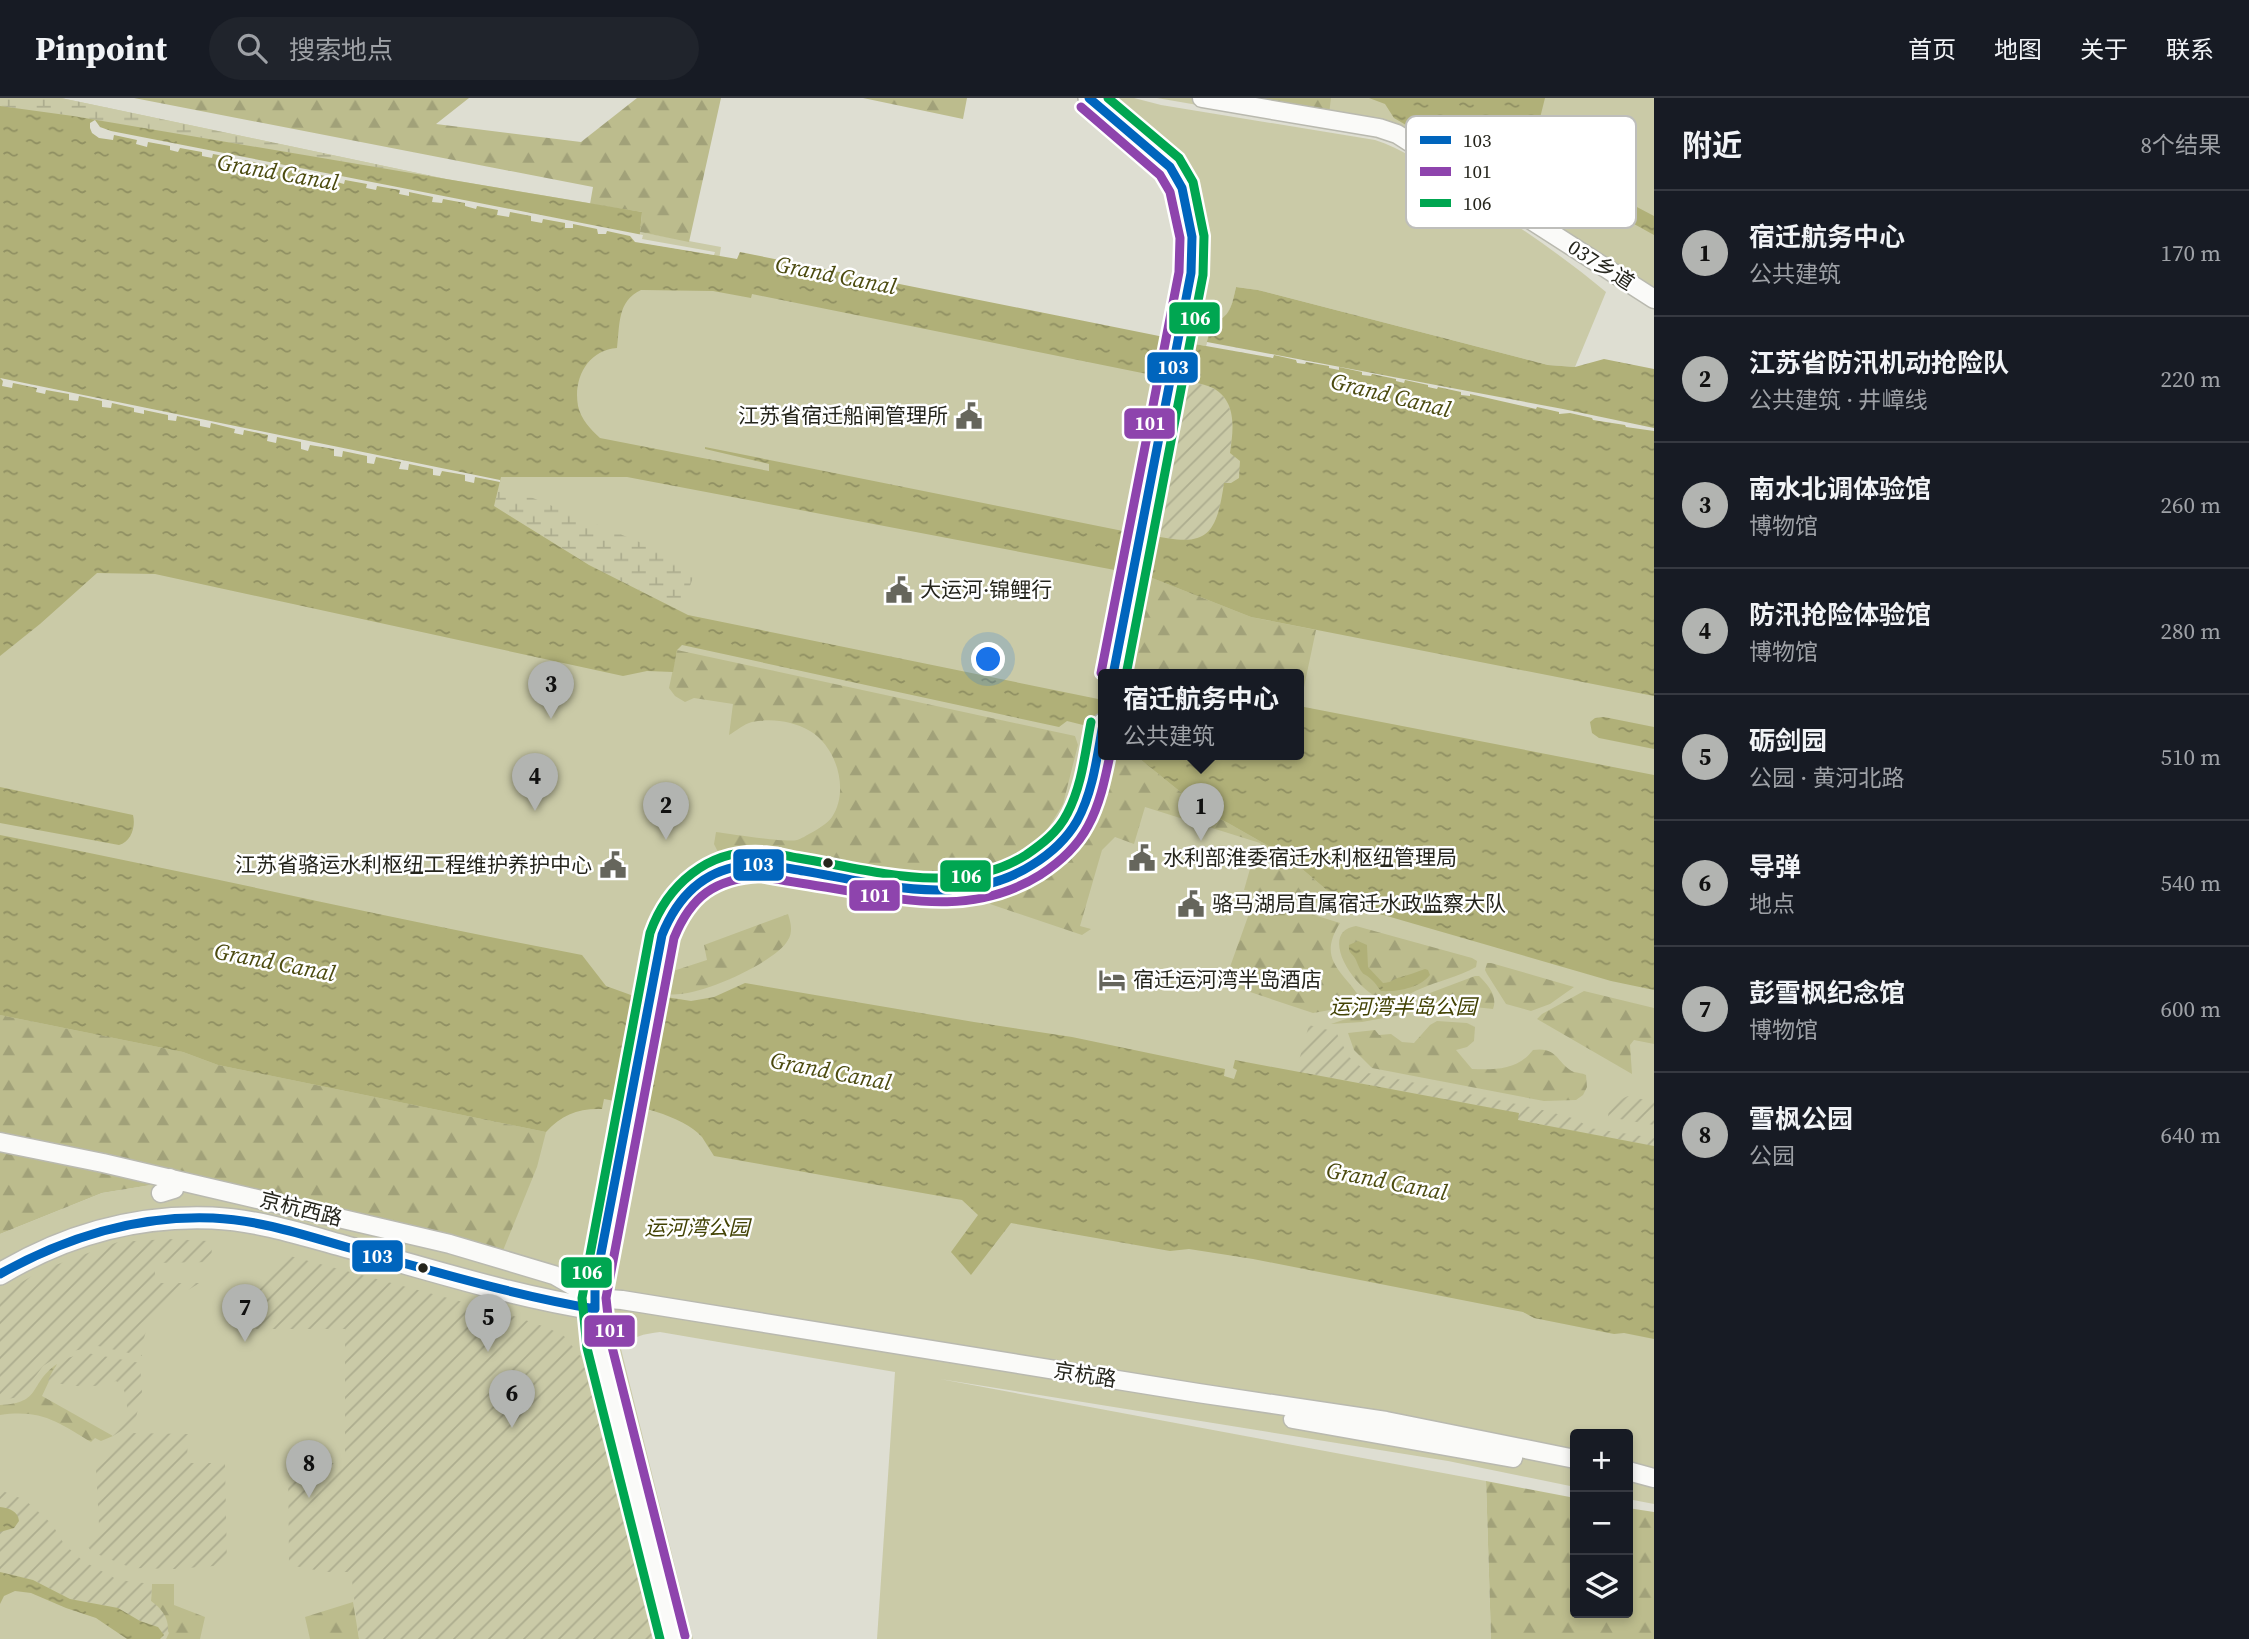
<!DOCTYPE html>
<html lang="zh">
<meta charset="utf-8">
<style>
:root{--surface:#171b24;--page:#20242c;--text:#f1f3f6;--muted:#9ea1a6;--line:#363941;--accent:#b2b4b1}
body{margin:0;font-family:"Source Serif 4","Noto Sans SC",serif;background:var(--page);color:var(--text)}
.controls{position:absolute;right:21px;bottom:21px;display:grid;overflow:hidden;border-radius:7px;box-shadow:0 4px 10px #0003}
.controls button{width:63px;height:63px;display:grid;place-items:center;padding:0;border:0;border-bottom:2px solid var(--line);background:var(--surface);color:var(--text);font:35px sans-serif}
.you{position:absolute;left:989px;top:562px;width:24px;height:24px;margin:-18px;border:5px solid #fff;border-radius:50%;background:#1a73e8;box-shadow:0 0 0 10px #1a73e833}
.badge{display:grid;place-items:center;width:46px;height:46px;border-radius:50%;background:var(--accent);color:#111;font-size:23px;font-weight:700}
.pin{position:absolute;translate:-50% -58px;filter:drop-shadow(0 2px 4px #0008)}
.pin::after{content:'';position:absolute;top:37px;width:24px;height:21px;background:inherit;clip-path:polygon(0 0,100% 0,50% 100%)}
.popup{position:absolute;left:1098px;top:571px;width:206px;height:91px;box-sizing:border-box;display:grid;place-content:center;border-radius:7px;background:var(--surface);filter:drop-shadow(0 2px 5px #0005);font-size:23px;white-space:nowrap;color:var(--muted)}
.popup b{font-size:26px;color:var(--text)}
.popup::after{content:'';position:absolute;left:50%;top:100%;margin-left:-14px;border:14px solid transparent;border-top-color:var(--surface)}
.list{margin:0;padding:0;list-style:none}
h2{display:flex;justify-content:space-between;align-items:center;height:91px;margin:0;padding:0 28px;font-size:30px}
h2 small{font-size:23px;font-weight:400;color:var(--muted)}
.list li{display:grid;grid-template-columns:46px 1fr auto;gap:21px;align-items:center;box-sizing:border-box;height:126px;padding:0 28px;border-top:2px solid var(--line)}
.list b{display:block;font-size:26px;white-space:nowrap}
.list p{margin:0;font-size:23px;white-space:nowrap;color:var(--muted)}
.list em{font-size:23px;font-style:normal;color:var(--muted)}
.icon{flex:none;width:38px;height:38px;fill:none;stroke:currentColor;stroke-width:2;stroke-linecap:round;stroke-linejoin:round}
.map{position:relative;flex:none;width:1654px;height:1541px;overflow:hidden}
header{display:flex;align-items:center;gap:42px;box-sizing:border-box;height:98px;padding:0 35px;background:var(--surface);border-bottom:2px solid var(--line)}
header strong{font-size:33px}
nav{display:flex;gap:38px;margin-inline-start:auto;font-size:24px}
.search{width:490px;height:63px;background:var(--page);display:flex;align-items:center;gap:18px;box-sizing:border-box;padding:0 24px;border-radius:38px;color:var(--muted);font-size:26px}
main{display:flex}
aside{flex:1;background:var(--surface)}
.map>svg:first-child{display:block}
.green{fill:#cacaa7;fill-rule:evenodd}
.forest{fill:url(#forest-firs)}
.wetland{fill:url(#wetland-marsh)}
.garden{fill:url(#garden-furrows)}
.water{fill:url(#water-ripples)}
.pier{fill:#deded2}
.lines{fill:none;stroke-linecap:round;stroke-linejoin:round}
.canal{stroke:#b0b078;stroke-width:12}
.minor-casing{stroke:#b9b9af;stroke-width:21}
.major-casing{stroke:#b9b9af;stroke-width:24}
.minor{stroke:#fafaf8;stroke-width:18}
.major{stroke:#fafaf8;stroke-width:21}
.bus-1-casing{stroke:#fff;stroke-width:14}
.bus-2-casing{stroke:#fff;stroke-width:14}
.bus-3-casing{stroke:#fff;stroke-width:14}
.bus-1{stroke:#0065bd;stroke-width:9}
.bus-2{stroke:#8e44ad;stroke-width:9}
.bus-3{stroke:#00a651;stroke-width:9}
.bus-dot{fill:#25251c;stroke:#fff;stroke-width:2.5}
.labels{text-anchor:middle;stroke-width:5;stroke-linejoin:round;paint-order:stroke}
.street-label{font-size:21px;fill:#25251c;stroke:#fff}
.poi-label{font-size:21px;fill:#25251c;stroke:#fff;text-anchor:start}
.park-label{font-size:21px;font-style:italic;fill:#434304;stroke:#fff}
.water-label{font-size:23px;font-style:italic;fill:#4b4a0f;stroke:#fff}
.key{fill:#fff;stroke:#bebebb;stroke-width:2}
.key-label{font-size:19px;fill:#25251c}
.line-badge{stroke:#fff;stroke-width:2.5}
.badge-label{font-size:19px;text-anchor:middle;font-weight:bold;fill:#fff}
</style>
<header>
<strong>Pinpoint</strong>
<div class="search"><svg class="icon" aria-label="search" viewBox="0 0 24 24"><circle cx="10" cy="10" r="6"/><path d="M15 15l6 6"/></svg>搜索地点</div>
<nav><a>首页</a><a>地图</a><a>关于</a><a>联系</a></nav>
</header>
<main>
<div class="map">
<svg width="1654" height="1541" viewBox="0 0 1654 1541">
<defs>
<pattern id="forest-firs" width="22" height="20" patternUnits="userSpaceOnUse" patternTransform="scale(1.75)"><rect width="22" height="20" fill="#bcbc8d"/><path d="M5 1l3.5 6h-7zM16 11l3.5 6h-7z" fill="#a1a179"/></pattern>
<pattern id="wetland-marsh" width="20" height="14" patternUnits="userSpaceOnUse" patternTransform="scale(1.75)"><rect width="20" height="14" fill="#cacaa7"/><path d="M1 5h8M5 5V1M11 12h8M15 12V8" fill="none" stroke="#adad8f"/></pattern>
<pattern id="garden-furrows" width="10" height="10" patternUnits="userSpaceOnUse" patternTransform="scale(1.75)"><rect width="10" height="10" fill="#cacaa7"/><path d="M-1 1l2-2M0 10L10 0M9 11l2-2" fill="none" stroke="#adad8f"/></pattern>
<pattern id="water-ripples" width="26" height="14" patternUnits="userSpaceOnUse" patternTransform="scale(1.75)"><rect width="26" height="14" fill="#b0b078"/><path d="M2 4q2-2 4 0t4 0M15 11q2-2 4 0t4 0" fill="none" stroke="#8f8f62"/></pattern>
</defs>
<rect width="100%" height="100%" fill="#deded2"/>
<path class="green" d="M0 0H61L446 81 642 114 640 134 721 149 717 175 1654 365V1406L1628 1401V1336H1575V1389L1448 1363 940 1281 1486 1383 1491 1541H877L895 1274 660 1234C644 1236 631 1238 621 1251L693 1541H0V1136L102 1095 151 1087 225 1088 0 1040ZM1103 577H1299V657H1103Z
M1100 0H1134L1161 7 1375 42C1402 50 1425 68 1449 83 1503 118 1557 153 1606 194L1575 269 1548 267 1258 192 1236 189C1232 207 1231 220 1211 225L1206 248 1183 244 1200 151 1205 150 1199 122 1190 98Z
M1157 0H1654V208L1404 47 1378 38Z"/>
<path class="forest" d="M134 0H469L436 26 581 44 637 0H721L689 144 640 134 642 114 590 106 593 89Z
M863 0H967L963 21Z
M1235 0H1331L1329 16Z
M1142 476 1251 519 1316 532 1300 608 1299 577H1121Z
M677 552 1075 638 1078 647 1063 706 1044 737 1008 766 958 776 916 774 751 753 720 758 714 746 716 734C732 736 786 745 797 742 801 741 807 737 811 735 818 731 828 725 832 719 850 692 836 648 810 633 793 623 771 620 752 624 744 626 736 633 729 637L733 606 694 600 685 604 675 598 669 590Z
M1103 657H1135L1204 713 1228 725 1288 759 1342 805 1340 811 1273 793 1264 796 1244 792 1250 771 1255 772 1262 748 1260 745 1145 709 1134 746 1115 739 1102 752 1080 828 1091 831 1082 837 990 806 1006 790 1034 778 1072 749 1090 719Z
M1264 806 1298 812 1340 825C1316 863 1344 873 1362 903L1360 907 1347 914 1336 911 1313 915 1229 887 1226 880 1250 813 1255 807Z
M788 816C791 825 793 834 788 842 776 865 688 905 663 895L667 875 707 862 704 847Z
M1356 828 1472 860 1477 863 1476 869C1458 879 1438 883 1420 891 1410 895 1401 902 1390 902 1360 903 1314 834 1356 828Z
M1487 865H1491L1574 889 1550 906 1531 913 1506 906 1487 876 1485 872Z
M1475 878H1479C1488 887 1498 898 1493 911L1456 907 1431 911 1425 906 1424 898 1430 895Z
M1584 893 1654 910V946L1634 942 1630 947 1632 976 1537 921 1542 916Z
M1414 903 1417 905 1416 914 1362 924 1331 926 1361 916 1369 911Z
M0 917 183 954 218 967 546 1034 537 1069 502 1155 230 1088 151 1087 102 1095 0 1136Z
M1437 923 1467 925 1475 929 1474 943 1467 949 1456 952 1472 971C1495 972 1518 972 1533 952 1558 948 1557 966 1574 974 1578 975 1582 975 1586 977L1587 989 1583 997 1576 1002 1544 1003 1372 970 1354 952 1348 935 1375 932 1379 937 1391 936 1402 944 1414 945 1430 927Z
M57 1266 42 1298 113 1338 101 1343 95 1340 91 1344C58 1324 41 1311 0 1317V1307C43 1305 28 1286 57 1266Z
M1486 1383 1575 1400V1515H1628V1410L1654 1414V1541H1491Z
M152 1486H174V1507L205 1519 200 1541H166L169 1535 151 1503Z
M353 1504 359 1541H310L305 1519Z"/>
<path class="wetland" d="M0 0H61L446 81 73 18 0 8Z
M516 393 644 446 694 470 695 474 681 513 589 467 494 408 498 394Z"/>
<path class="garden" d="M1180 281C1190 284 1202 286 1212 290 1237 302 1233 333 1230 355L1238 359 1241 367 1236 383 1224 385C1216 441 1205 449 1150 437Z
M1309 927 1336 934 1349 959 1368 975 1535 1010 1576 1021 1590 1030 1654 1040V1048L1517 1022 1518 1015 1296 973Z
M1628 998 1654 1004V1027L1608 1019 1609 1010 1615 1004Z
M168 1141 209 1143 212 1149 211 1164 155 1165V1185H200C169 1203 142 1218 142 1258L98 1248 63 1255 43 1268 20 1299 0 1302V1197L42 1172 118 1144Z
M290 1158 508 1216 548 1230 564 1238 582 1260 654 1541H359L351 1474H326L289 1467 288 1365H341L345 1362V1231H244L245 1209 257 1206 258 1191Z
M87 1255 140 1265 142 1294 135 1324 113 1338 110 1335 128 1317C126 1304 128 1291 116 1283 94 1292 69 1288 48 1283 57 1261 65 1260 87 1255Z
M131 1335 188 1336 187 1365H225L227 1467 174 1471 132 1470 92 1454 88 1449 99 1427 96 1371 108 1347Z
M0 1392 25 1402 52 1426 64 1446 83 1463 118 1482 152 1486 151 1503C164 1512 172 1525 166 1541H160L163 1537 158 1529 140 1523 118 1510 70 1501 33 1482 0 1474Z"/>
<path class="water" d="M1369 0H1545L1538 28 1528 40 1529 48 1561 69 1654 118V137L1527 67 1517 68 1503 79 1471 65 1394 20 1385 6Z
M0 8 73 18 642 114 639 144 737 161 740 154 1164 239 1157 278 752 196 751 200 713 193 641 192C617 203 620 227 617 250 588 252 573 280 578 308 581 321 590 331 600 340L769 373V366L705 351V349L1128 434 1120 473 627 379H501L494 408 589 467 688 517 1103 602V632L1067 623 1059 629 682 547 677 552 673 574 647 573 623 578 155 476 97 475 40 526 0 558Z
M1236 189 1258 192 1548 267 1575 269 1604 261 1654 271V598L1251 519 1142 476 1150 437C1205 449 1216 441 1224 385H1231L1239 380 1240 363 1230 355C1233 333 1238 304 1213 290 1202 285 1187 283 1175 279L1183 244 1206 248 1211 225C1231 220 1232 206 1236 189Z
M1299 608 1654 677V892L1611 883 1342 805 1288 759 1228 725 1204 713 1135 657H1299Z
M1604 619 1654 629V651L1599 640 1592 635 1590 624 1595 620Z
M0 689 133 717C136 729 131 744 119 747L0 725Z
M0 737C195 775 388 820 582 857L606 888 642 901 666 899 691 903 714 899 745 885 974 924 1072 939 1225 971 1224 978 1234 981 1237 972 1233 970 1235 962 1519 1015 1518 1022 1654 1048V1241L1624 1235 1614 1236 1534 1220 1523 1214 1253 1161 1189 1151 1170 1153 1011 1125 971 1177 951 1154 978 1117 962 1102 714 1058C710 1052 706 1045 702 1039 683 1017 631 1006 604 1001L602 1011C579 1010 561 1017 546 1034L218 967 183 954 0 917Z
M1358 843 1367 847 1368 869 1383 885C1391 885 1393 881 1401 879 1409 877 1416 874 1425 871L1428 872 1430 877C1420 890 1397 894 1381 893 1379 891 1377 887 1374 884 1363 872 1364 882 1356 862 1353 855 1348 856 1349 847Z
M0 1409C9 1410 18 1413 19 1423L14 1430 0 1434Z
M0 1474 33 1482 70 1501 118 1510 140 1523 158 1529 164 1537 160 1541H127L96 1520 66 1510 31 1495 15 1493 4 1498 0 1506Z"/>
<path class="pier" d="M95 22 100 29 111 33 643 137 642 141 715 154 714 157 635 144 630 138 607 133 606 136H598L597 131 573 126V130H565V125L543 121 542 125 531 123V118L510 114 509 119 497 117 498 112 477 108 476 111 465 108V105L443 101 442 105 432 104 433 99 409 94V98L399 96 400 92 377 88 376 92 366 90 367 86 345 82 344 86 333 83 334 80 312 75 311 80 301 78 302 73 279 69 278 74 268 71V67L245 62 244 67 235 65V60L213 56 212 60 202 58V54L180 50 178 54 170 52V48L148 44 147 49 136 46 137 42 114 37 113 42 99 40 92 35 90 30V25Z
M1207 244 1563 311 1654 330V333L1626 329 1625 327 1593 322 1592 320 1570 315 1559 316V314L1537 309 1536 311 1470 296V298L1461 297V294L1438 289 1437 291 1428 289V287L1405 282 1404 285 1396 283V281L1372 276 1371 278 1362 277V274L1339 269V272L1329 270V268L1306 264 1305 266 1297 265 1296 262 1274 257 1273 260 1206 248Z
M0 280 500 382V384L475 379 474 385 465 383V377L442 373 440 378 433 377V371L409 366 408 372 399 371 401 364 376 359 374 366 367 365V358L343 353 342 359 334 358V351L310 347 308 353 301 351V344L277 339 276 345 267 343 268 337 244 332 243 337 234 335 235 331 211 325 210 330 200 328V323L177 318 176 323 168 322V317L144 312V316L134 314V310L112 305 111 310 102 309V303L79 298 78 303 69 302V296L46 292 45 296 36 294 37 290 13 285 12 290 2 288 3 283Z
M635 895 667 901 645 1010 613 1003Z"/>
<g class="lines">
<path class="canal" d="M1540 92 1557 61"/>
<defs>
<path id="minor" d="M1202 0 1379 30 1397 36 1654 201
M0 1044 103 1065 450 1146 554 1177 594 1200 622 1202 1198 1295 1386 1323 1575 1361
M161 1095 174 1091V1086L170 1080
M1293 1321 1513 1360
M1628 1373 1654 1380"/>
<path id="major" d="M1089 0 1170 69 1182 90 1192 139 1191 175 1113 577
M0 1176C65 1137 136 1117 212 1120 258 1122 304 1137 347 1149 429 1171 511 1198 595 1211
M673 1541 599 1247 594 1200 662 837C677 790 713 766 761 766 794 772 828 777 861 783 926 794 984 804 1040 762 1051 753 1063 745 1071 733 1092 702 1096 662 1103 626"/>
</defs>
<use href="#minor" class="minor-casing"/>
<use href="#major" class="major-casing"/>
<use href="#minor" class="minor"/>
<use href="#major" class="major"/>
<defs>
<path id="bus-1" d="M1089 0 1170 69 1182 90 1192 139 1191 175 1113 577
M0 1176C66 1139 137 1117 213 1120 261 1122 307 1138 353 1151 433 1173 513 1197 595 1211V1187L662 837C677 800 701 774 741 768 763 764 784 770 804 773 880 786 963 811 1032 767 1050 756 1066 742 1077 723 1093 694 1097 659 1103 626"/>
<path id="bus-2" d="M1081 9 1160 77 1170 94 1180 140 1179 174 1101 575
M685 1538 611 1245 606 1200 674 840C691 798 715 781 760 778 790 784 820 788 849 793 917 805 979 815 1040 777 1060 764 1077 749 1088 728 1100 706 1105 681 1110 657"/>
<path id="bus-3" d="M1108 0 1179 60 1193 84 1204 138 1203 177 1126 577
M660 1541 587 1250 582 1200 650 835C667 787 708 751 762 754 774 754 786 758 798 760 872 772 958 800 1026 757 1042 746 1058 734 1067 716 1082 688 1085 655 1091 624"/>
</defs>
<use href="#bus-1" class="bus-1-casing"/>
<use href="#bus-2" class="bus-2-casing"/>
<use href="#bus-3" class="bus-3-casing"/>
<use href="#bus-1" class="bus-1"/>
<use href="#bus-2" class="bus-2"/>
<use href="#bus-3" class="bus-3"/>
</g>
<defs>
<symbol id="civic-bare" viewBox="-9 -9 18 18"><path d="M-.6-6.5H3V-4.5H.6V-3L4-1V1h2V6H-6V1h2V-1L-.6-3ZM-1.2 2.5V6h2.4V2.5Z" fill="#66665c" stroke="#fff" stroke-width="2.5" paint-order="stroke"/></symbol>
<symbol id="hotel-bare" viewBox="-9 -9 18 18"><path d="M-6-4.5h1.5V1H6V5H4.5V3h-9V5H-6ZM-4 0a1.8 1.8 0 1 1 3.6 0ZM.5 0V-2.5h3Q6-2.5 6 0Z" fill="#66665c" stroke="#fff" stroke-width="2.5" paint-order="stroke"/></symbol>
</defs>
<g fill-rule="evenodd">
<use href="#civic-bare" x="950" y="299" width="38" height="38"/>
<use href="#civic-bare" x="880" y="473" width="38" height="38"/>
<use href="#civic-bare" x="1123" y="741" width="38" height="38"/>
<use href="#civic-bare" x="594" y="748" width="38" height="38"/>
<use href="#civic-bare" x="1172" y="787" width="38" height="38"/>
<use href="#hotel-bare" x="1093" y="863" width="38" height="38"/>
</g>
<g class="bus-dot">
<circle cx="828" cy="765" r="6"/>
<circle cx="423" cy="1170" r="6"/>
</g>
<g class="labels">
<g class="street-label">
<text transform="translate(1601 167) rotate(33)" y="7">037乡道</text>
<text transform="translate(301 1111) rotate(14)" y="7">京杭西路</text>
<text transform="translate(1085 1277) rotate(9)" y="7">京杭路</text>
</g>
<g class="poi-label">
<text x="948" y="325" text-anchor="end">江苏省宿迁船闸管理所</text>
<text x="920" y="499">大运河·锦鲤行</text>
<text x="1163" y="767">水利部淮委宿迁水利枢纽管理局</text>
<text x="592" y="774" text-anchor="end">江苏省骆运水利枢纽工程维护养护中心</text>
<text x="1212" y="813">骆马湖局直属宿迁水政监察大队</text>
<text x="1133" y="889">宿迁运河湾半岛酒店</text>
</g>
<g class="park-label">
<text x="1403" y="916">运河湾半岛公园</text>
<text x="697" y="1137">运河湾公园</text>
</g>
<g class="water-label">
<text transform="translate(278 74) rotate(10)" y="8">Grand Canal</text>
<text transform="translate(836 177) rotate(11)" y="8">Grand Canal</text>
<text transform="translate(1391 297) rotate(14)" y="8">Grand Canal</text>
<text transform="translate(275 864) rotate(11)" y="8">Grand Canal</text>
<text transform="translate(831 973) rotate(11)" y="8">Grand Canal</text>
<text transform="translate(1387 1083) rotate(11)" y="8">Grand Canal</text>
</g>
</g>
<rect x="1406" y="18" width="230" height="112" rx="10" class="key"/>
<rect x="1420" y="38" width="31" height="8" fill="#0065bd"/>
<rect x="1420" y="69" width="31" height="9" fill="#8e44ad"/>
<rect x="1420" y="101" width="31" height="8" fill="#00a651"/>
<g class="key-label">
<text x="1463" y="49">103</text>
<text x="1463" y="80">101</text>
<text x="1463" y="112">106</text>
</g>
<g class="line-badge">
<rect x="1168" y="203" width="53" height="34" rx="7" fill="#00a651"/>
<rect x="1146" y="253" width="53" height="33" rx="7" fill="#0065bd"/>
<rect x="1123" y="309" width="53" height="33" rx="7" fill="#8e44ad"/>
<rect x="732" y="750" width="53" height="34" rx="7" fill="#0065bd"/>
<rect x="939" y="761" width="53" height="34" rx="7" fill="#00a651"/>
<rect x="848" y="781" width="53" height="33" rx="7" fill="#8e44ad"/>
<rect x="351" y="1141" width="53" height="34" rx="7" fill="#0065bd"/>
<rect x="560" y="1158" width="53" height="33" rx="7" fill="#00a651"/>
<rect x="583" y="1216" width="53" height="34" rx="7" fill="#8e44ad"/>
</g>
<g class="badge-label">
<text x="1195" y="227">106</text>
<text x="1173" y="276">103</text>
<text x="1150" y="332">101</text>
<text x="758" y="773">103</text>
<text x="966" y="785">106</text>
<text x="875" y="804">101</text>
<text x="377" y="1165">103</text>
<text x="587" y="1181">106</text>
<text x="610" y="1239">101</text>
</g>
</svg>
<div class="controls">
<button>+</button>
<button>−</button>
<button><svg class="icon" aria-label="layers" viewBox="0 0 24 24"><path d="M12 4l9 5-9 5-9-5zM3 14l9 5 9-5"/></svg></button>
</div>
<div class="you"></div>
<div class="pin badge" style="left:1201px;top:743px">1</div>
<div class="popup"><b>宿迁航务中心</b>公共建筑</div>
<div class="pin badge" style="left:666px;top:742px">2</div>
<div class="pin badge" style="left:551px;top:621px">3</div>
<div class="pin badge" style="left:535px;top:713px">4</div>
<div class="pin badge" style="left:488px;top:1254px">5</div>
<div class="pin badge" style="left:512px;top:1330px">6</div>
<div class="pin badge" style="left:245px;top:1244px">7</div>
<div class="pin badge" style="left:309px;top:1400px">8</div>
</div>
<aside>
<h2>附近<small>8个结果</small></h2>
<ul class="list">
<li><span class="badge">1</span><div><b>宿迁航务中心</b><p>公共建筑</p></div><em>170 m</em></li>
<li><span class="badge">2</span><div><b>江苏省防汛机动抢险队</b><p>公共建筑 · 井嶂线</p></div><em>220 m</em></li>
<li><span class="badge">3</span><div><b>南水北调体验馆</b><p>博物馆</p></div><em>260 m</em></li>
<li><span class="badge">4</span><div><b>防汛抢险体验馆</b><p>博物馆</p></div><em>280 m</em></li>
<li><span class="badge">5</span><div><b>砺剑园</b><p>公园 · 黄河北路</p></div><em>510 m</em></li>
<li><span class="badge">6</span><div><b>导弹</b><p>地点</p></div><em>540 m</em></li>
<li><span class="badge">7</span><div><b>彭雪枫纪念馆</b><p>博物馆</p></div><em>600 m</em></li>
<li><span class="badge">8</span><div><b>雪枫公园</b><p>公园</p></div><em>640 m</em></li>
</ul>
</aside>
</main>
